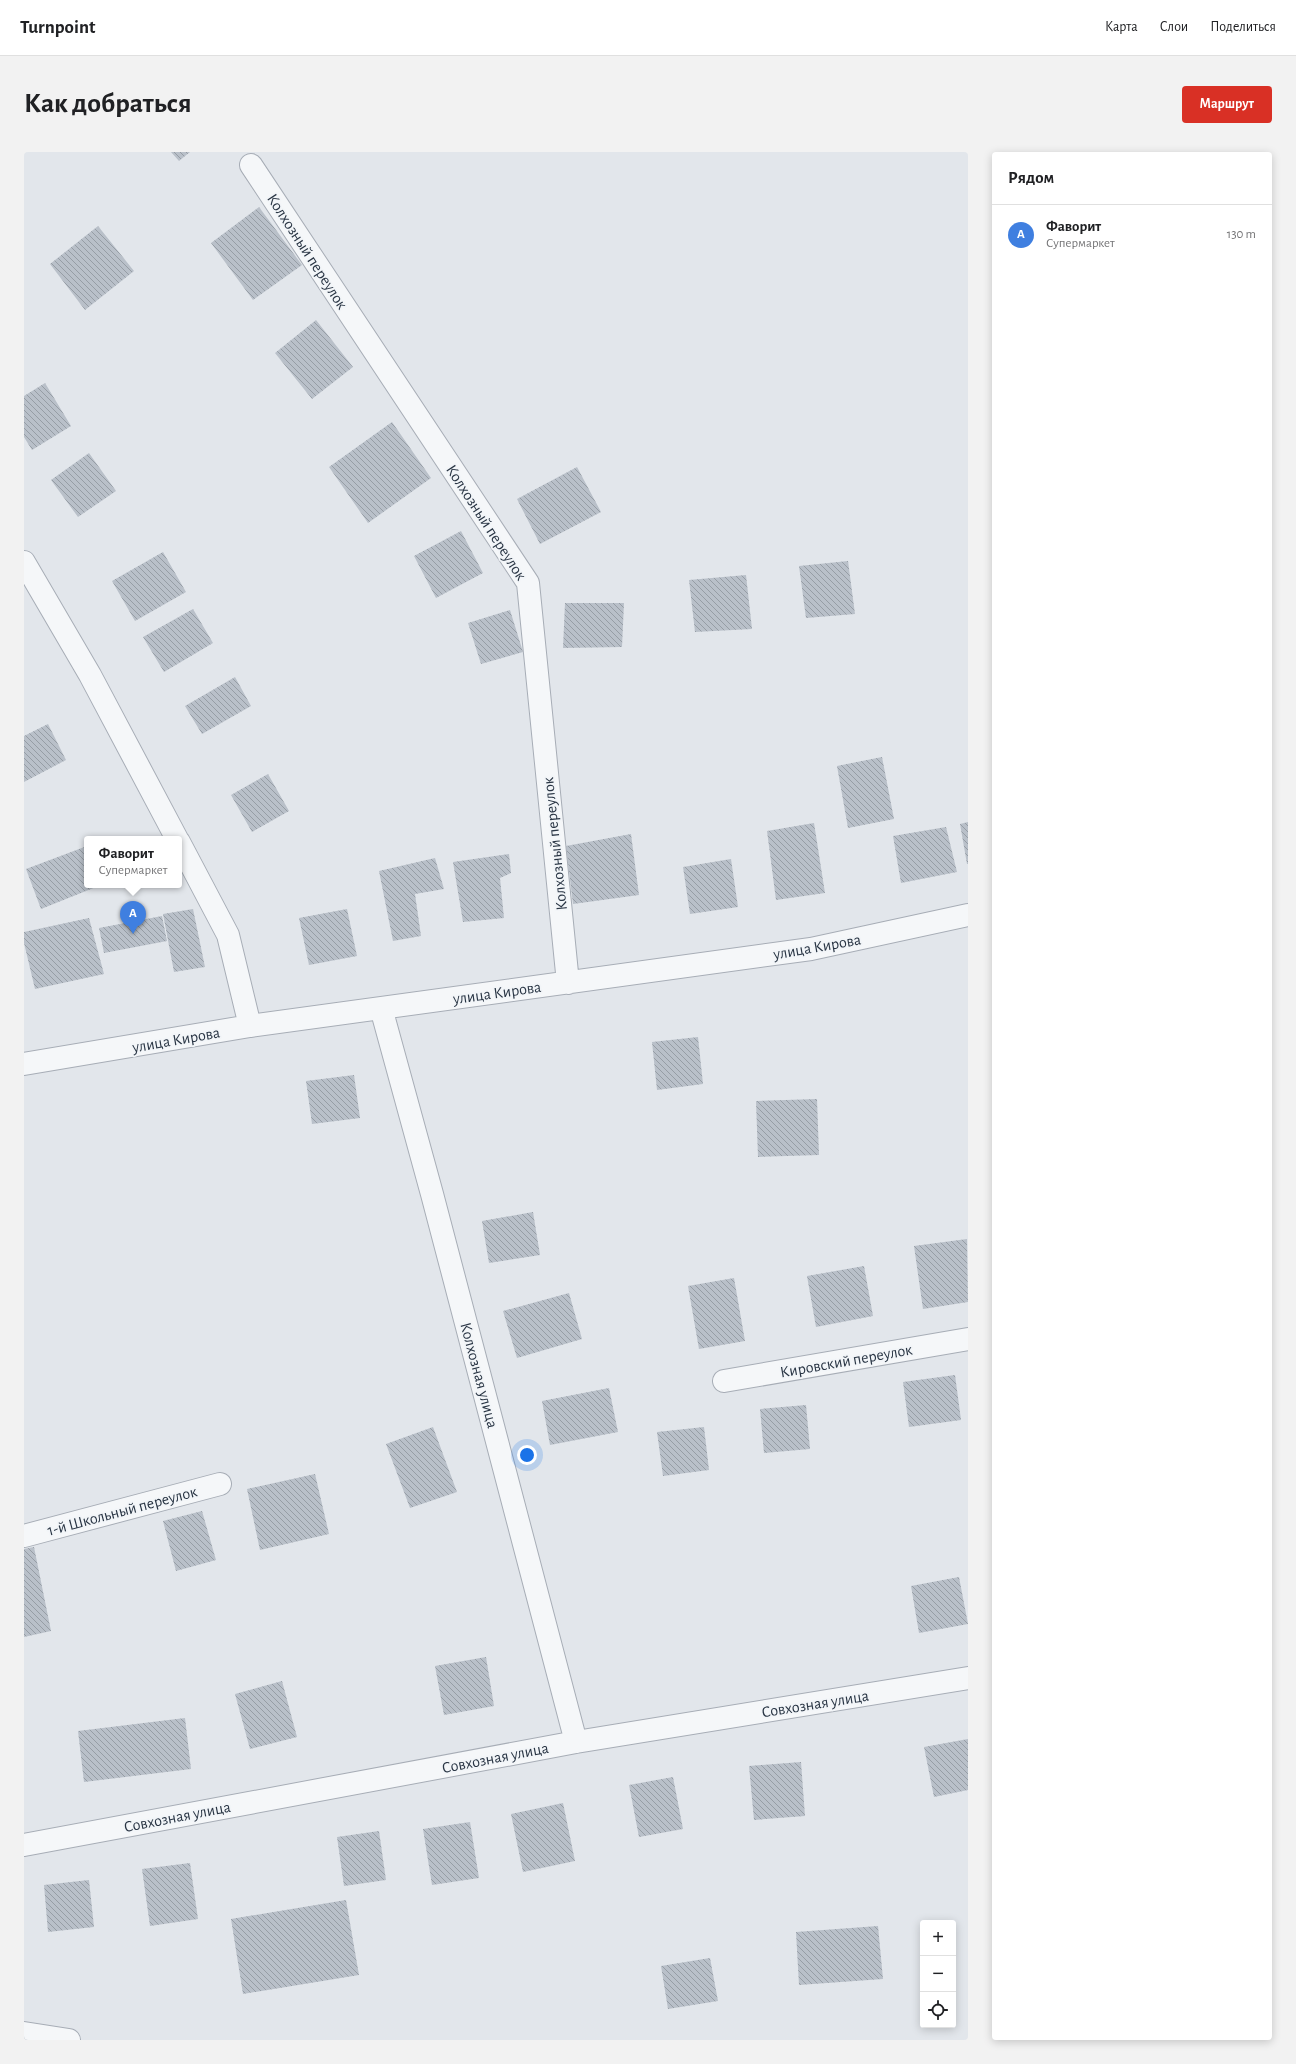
<!DOCTYPE html>
<html lang="ru">
<meta charset="utf-8">
<style>
:root{--surface:#fff;--page:#f2f2f2;--text:#202124;--muted:#757577;--line:#e0e0e0;--accent:#d93025}
body{margin:0;font-family:"Alegreya Sans",sans-serif;background:var(--page);color:var(--text)}
.controls{position:absolute;right:12px;bottom:12px;display:grid;overflow:hidden;border-radius:4px;box-shadow:0 2px 10px #0003}
.controls button{width:36px;height:36px;display:grid;place-items:center;padding:0;border:0;border-bottom:1px solid var(--line);background:var(--surface);color:var(--text);font:20px sans-serif}
.you{position:absolute;left:503px;top:1303px;width:14px;height:14px;margin:-10px;border:3px solid #fff;border-radius:50%;background:#1a73e8;box-shadow:0 0 0 6px #1a73e833}
.badge{display:grid;place-items:center;width:26px;height:26px;border-radius:50%;background:var(--accent);color:#fff;font-size:13px;font-weight:700}
.pin{position:absolute;translate:-50% -33px;filter:drop-shadow(0 1px 2px #0008)}
.pin::after{content:'';position:absolute;top:21px;width:14px;height:12px;background:inherit;clip-path:polygon(0 0,100% 0,50% 100%)}
.popup{position:absolute;left:60px;top:684px;width:98px;height:52px;box-sizing:border-box;display:grid;place-content:center;border-radius:4px;background:var(--surface);filter:drop-shadow(0 1px 3px #0005);font-size:13px;white-space:nowrap;color:var(--muted)}
.popup b{font-size:15px;color:var(--text)}
.popup::after{content:'';position:absolute;left:50%;top:100%;margin-left:-8px;border:8px solid transparent;border-top-color:var(--surface)}
.list{margin:0;padding:0;list-style:none}
h2{display:flex;justify-content:space-between;align-items:center;height:52px;margin:0;padding:0 16px;font-size:17px}
h2 small{font-size:13px;font-weight:400;color:var(--muted)}
.list li{display:grid;grid-template-columns:26px 1fr auto;gap:12px;align-items:center;box-sizing:border-box;height:60px;padding:0 16px;border-top:1px solid var(--line)}
.list b{display:block;font-size:15px;white-space:nowrap}
.list p{margin:0;font-size:13px;white-space:nowrap;color:var(--muted)}
.list em{font-size:13px;font-style:normal;color:var(--muted)}
.icon{flex:none;width:22px;height:22px;fill:none;stroke:currentColor;stroke-width:2;stroke-linecap:round;stroke-linejoin:round}
.map{position:relative;flex:none;width:944px;height:1888px;overflow:hidden;border-radius:4px}
header{display:flex;align-items:center;gap:24px;box-sizing:border-box;height:56px;padding:0 20px;background:var(--surface);border-bottom:1px solid var(--line)}
header strong{font-size:19px}
nav{display:flex;gap:22px;margin-inline-start:auto;font-size:14px}
.intro{display:flex;align-items:center;justify-content:space-between;box-sizing:border-box;height:96px;padding:0 24px}
h1{margin:0;font-size:28px}
.button{padding:10px 18px;border-radius:4px;background:var(--accent);color:#fff;font-size:14px;font-weight:700}
main{display:flex;gap:24px;padding:0 24px}
aside{flex:1;background:var(--surface);border-radius:4px;box-shadow:0 2px 10px #0003}
.map>svg:first-child{display:block}
.building{fill:url(#building-back-hatch)}
.lines{fill:none;stroke-linecap:round;stroke-linejoin:round}
.minor-casing{stroke:#a7adb6;stroke-width:24}
.minor{stroke:#f5f7f9;stroke-width:22}
.labels{text-anchor:middle;stroke-width:3.5;stroke-linejoin:round;paint-order:stroke}
.street-label{font-size:16px;fill:#293544;stroke:#f2f5f8}
</style>
<header>
<strong>Turnpoint</strong>
<nav><a>Карта</a><a>Слои</a><a>Поделиться</a></nav>
</header>
<div class="intro"><h1>Как добраться</h1><a class="button">Маршрут</a></div>
<main>
<div class="map">
<svg width="944" height="1888" viewBox="0 0 944 1888">
<defs>
<pattern id="building-back-hatch" width="6" height="6" patternUnits="userSpaceOnUse"><rect width="6" height="6" fill="#b9c0c9"/><path d="M-1 5l2 2M0 0l6 6M5-1l2 2" fill="none" stroke="#969da5"/></pattern>
</defs>
<rect width="100%" height="100%" fill="#e2e6eb"/>
<path class="building" d="M147 0H166L155 9Z
M235 55 278 113 229 148 187 91Z
M74 74 110 119 61 158 26 112Z
M292 168 329 215 288 247 251 201Z
M21 231 47 274 8 298 0 285V244Z
M368 270 407 326 344 371 305 315Z
M65 301 92 339 54 365 27 328Z
M553 315 577 360 516 392 493 347Z
M437 379 459 421 412 446 390 404Z
M139 400 162 440 111 469 88 429Z
M824 409 831 462 782 466 775 414Z
M722 423 728 477 671 480 665 428Z
M541 451H600L598 495 539 496Z
M169 457 189 491 140 520 119 485Z
M486 458 499 500 457 512 444 471Z
M211 525 227 554 178 582 161 554Z
M24 572 42 608 0 630V584Z
M858 605 870 667 824 676 813 614Z
M244 622 265 659 228 680 207 643Z
M944 670V712H943L936 672Z
M790 671 801 741 752 748 743 679Z
M922 675 933 720 877 731 869 684Z
M607 682 615 743 549 752 542 694Z
M63 694V733H77L17 757 2 717Z
M485 702 487 721 476 726 480 766 439 770 429 710Z
M411 706 420 737 391 742 397 784 369 789 355 719Z
M707 707 714 755 666 762 659 715Z
M169 757 181 815 150 820 139 762Z
M323 757 333 804 285 813 275 766Z
M138 764 143 789 80 801 75 776Z
M65 766 80 822 11 837 0 791V780Z
M674 885 679 932 633 938 628 890Z
M330 923 336 966 288 972 282 929Z
M793 947 795 1003 734 1005 732 949Z
M509 1060 516 1103 465 1111 458 1069Z
M943 1087 944 1150 899 1157 890 1094Z
M840 1114 849 1164 792 1175 783 1124Z
M710 1126 721 1189 675 1197 664 1134Z
M545 1141 558 1187 493 1206 479 1159Z
M931 1223 937 1268 885 1275 879 1230Z
M585 1236 594 1280 526 1293 518 1249Z
M782 1253 786 1297 740 1301 736 1257Z
M409 1275 433 1340 386 1356 362 1292Z
M680 1275 685 1318 639 1324 633 1280Z
M291 1322 305 1382 236 1398 223 1337Z
M178 1359 192 1408 152 1419 139 1369Z
M10 1395 27 1479 0 1485V1397Z
M935 1425 944 1472 895 1481 887 1434Z
M462 1505 470 1554 420 1563 411 1514Z
M258 1529 273 1585 226 1597 211 1542Z
M161 1566 167 1617 60 1630 54 1579Z
M944 1587V1638L910 1645 900 1595Z
M777 1610 781 1664 730 1668 725 1614Z
M649 1625 659 1677 615 1685 605 1633Z
M539 1651 551 1709 499 1720 487 1662Z
M446 1670 455 1726 408 1733 399 1677Z
M355 1679 362 1728 320 1734 313 1685Z
M166 1711 174 1767 126 1774 118 1717Z
M65 1728 70 1775 24 1780 20 1733Z
M322 1748 335 1823 219 1842 207 1767Z
M854 1774 859 1827 775 1833 772 1780Z
M686 1806 694 1849 644 1857 637 1814Z"/>
<g class="lines">
<defs>
<path id="minor" d="M227 13 504 431 544 831
M0 410 66 523 153 687
M155 690 204 783 226 874
M357 856 408 1042 552 1590
M0 912 226 874 787 797 944 763
M700 1229 944 1187
M0 1384 196 1332
M0 1693 552 1590 944 1526
M0 1881 45 1888"/>
</defs>
<use href="#minor" class="minor-casing"/>
<use href="#minor" class="minor"/>
</g>
<g class="labels">
<g class="street-label">
<text transform="translate(284 99) rotate(57)" y="6">Колхозный переулок</text>
<text transform="translate(463 370) rotate(57)" y="6">Колхозный переулок</text>
<text transform="translate(530 692) rotate(-96)" y="6">Колхозный переулок</text>
<text transform="translate(793 794) rotate(-10)" y="6">улица Кирова</text>
<text transform="translate(473 840) rotate(-8)" y="6">улица Кирова</text>
<text transform="translate(152 887) rotate(-10)" y="6">улица Кирова</text>
<text transform="translate(822 1208) rotate(-10)" y="6">Кировский переулок</text>
<text transform="translate(456 1223) rotate(75)" y="6">Колхозная улица</text>
<text transform="translate(98 1358) rotate(-15)" y="6">1-й Школьный переулок</text>
<text transform="translate(791 1551) rotate(-9)" y="6">Совхозная улица</text>
<text transform="translate(471 1605) rotate(-11)" y="6">Совхозная улица</text>
<text transform="translate(153 1664) rotate(-11)" y="6">Совхозная улица</text>
</g>
</g>
</svg>
<div class="controls">
<button>+</button>
<button>−</button>
<button><svg class="icon" aria-label="locate" viewBox="0 0 24 24"><circle cx="12" cy="12" r="6"/><path d="M12 2v4M12 18v4M2 12h4M18 12h4"/></svg></button>
</div>
<div class="you"></div>
<div class="pin badge" style="left:109px;top:782px;background:#3f7fe0">A</div>
<div class="popup"><b>Фаворит</b>Супермаркет</div>
</div>
<aside>
<h2>Рядом<small></small></h2>
<ul class="list">
<li><span class="badge" style="background:#3f7fe0">A</span><div><b>Фаворит</b><p>Супермаркет</p></div><em>130 m</em></li>
</ul>
</aside>
</main>
